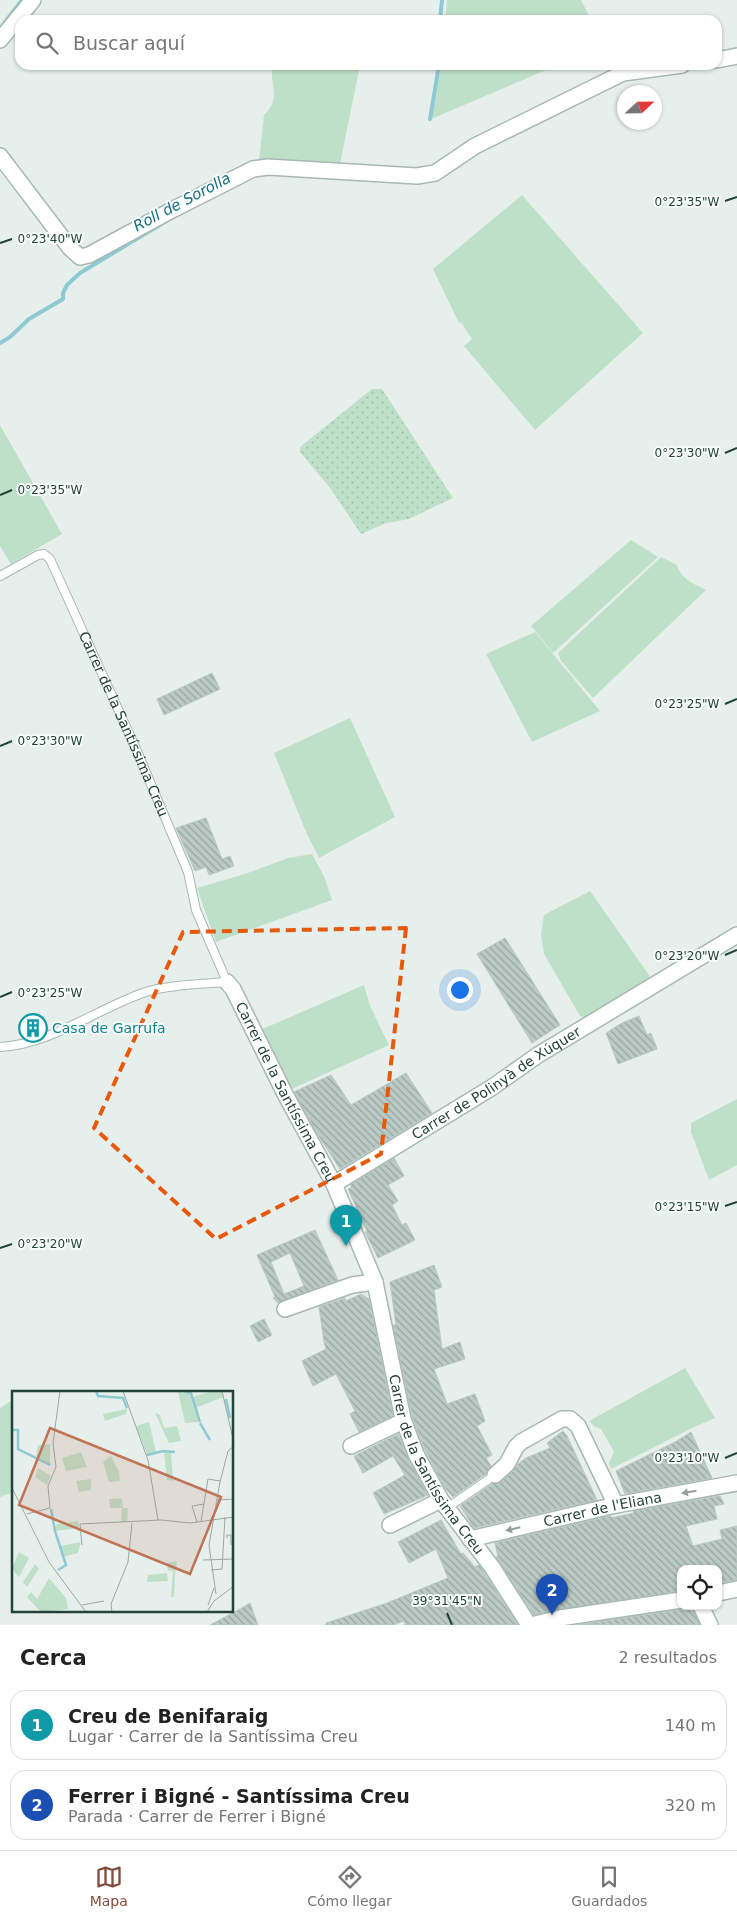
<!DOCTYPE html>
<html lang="es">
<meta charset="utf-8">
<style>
:root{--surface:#fff;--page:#f2f2f2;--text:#222;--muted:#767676;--line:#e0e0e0;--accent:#804e3d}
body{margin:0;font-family:"DejaVu Sans",sans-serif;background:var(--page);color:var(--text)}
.controls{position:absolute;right:15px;bottom:15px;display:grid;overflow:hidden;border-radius:10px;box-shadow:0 1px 4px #0004}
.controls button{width:45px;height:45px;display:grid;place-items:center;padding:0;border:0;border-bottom:1px solid var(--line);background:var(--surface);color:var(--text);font:25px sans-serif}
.compass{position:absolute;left:617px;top:85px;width:45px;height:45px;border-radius:50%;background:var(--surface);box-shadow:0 1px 4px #0004;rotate:68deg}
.you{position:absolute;left:459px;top:989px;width:18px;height:18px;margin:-12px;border:4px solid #fff;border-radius:50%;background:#1a73e8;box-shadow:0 0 0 8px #1a73e833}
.badge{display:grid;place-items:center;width:32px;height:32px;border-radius:50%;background:var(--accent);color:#fff;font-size:16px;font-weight:700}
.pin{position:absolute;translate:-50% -41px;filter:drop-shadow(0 1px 2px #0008)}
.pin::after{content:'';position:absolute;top:26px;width:18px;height:15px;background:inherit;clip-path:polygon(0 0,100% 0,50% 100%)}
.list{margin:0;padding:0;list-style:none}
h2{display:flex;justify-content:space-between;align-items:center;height:65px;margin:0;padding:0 20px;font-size:21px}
h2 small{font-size:16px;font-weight:400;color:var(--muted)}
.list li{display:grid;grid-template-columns:32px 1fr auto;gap:15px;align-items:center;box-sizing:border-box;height:70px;margin:0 10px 10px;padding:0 10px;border:1px solid var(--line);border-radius:15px}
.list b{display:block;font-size:19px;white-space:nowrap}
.list p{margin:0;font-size:16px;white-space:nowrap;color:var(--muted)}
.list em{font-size:16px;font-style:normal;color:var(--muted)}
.icon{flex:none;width:28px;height:28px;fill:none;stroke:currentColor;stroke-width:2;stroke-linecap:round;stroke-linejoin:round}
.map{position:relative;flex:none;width:737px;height:1625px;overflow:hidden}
.search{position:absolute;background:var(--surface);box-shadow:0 1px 4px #0004;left:15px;right:15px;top:15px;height:55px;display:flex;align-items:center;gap:12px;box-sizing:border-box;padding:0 18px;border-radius:15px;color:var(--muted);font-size:19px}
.sheet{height:225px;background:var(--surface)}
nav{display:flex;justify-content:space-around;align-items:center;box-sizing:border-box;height:70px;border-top:1px solid var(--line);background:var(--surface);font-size:14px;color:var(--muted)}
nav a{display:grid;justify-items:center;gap:2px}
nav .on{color:var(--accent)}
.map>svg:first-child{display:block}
.grass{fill:#bfe0c8}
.garden{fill:url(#garden-dots)}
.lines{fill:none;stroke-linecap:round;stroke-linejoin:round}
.stream{stroke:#8ec9d4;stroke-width:4}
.building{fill:url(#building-back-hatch);stroke:#b8c9c2;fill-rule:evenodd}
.lane-casing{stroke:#a8b8b2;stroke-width:10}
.street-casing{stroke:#a8b8b2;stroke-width:18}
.secondary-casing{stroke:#a4bbb3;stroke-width:18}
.lane{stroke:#fff;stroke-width:8}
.street{stroke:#fff;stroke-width:15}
.secondary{stroke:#fff;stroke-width:15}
.oneway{fill:#92a09c}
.marked{fill:none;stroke:#e8590c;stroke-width:4;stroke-dasharray:10 6;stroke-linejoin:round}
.ticks{fill:none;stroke:#24423a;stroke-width:2}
.labels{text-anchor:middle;stroke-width:4;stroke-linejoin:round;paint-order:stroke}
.street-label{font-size:14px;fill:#24423a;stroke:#f7fbf9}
.culture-label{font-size:14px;fill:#0d838f;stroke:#f7fbf9;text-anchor:start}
.water-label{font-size:15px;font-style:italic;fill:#1c6f80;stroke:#f7fbf9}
.inset-river{fill:none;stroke:#8ec9d4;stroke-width:2.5}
.inset-road{fill:none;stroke:#98aaa4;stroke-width:1}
.view{fill:#c07456;fill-opacity:0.15;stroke:#c07456;stroke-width:2.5}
.inset-edge{fill:none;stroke:#24423a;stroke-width:2.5}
.ticks-label{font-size:12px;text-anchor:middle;fill:#24423a;stroke:#f7fbf9;stroke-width:4;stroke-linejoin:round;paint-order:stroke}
</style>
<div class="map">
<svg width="737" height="1625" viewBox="0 0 737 1625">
<defs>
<pattern id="garden-dots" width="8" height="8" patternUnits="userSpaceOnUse" patternTransform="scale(1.25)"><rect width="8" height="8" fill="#bfe0c8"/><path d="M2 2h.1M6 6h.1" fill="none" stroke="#a4c1ad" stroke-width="1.8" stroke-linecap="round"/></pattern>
<pattern id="building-back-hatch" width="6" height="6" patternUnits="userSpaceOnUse" patternTransform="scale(1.25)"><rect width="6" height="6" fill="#bbcac4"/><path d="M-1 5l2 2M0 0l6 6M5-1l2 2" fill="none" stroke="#98a6a0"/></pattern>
</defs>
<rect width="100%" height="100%" fill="#e6efeb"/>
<path class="grass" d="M447 0H581L591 20H445Z
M273 65H360L340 164 259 160 264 115C283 97 268 84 273 65Z
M441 65H558L431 119Z
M522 195 643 333 535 430 464 346 472 339 461 322 459 323 433 269Z
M0 425 62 534 11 564 0 546Z
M631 540 658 557 553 653 531 626Z
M661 557 677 565C680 578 694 584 706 590L593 698 561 661 558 653Z
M535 632 600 711 532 742 486 654Z
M350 718 395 817 319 858 306 832 274 753Z
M312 854 324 876 332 900 216 942 197 888 245 874 288 858Z
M590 891 649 975 650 980 586 1018 580 1016 544 954 541 935 544 915Z
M364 985 370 1006 389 1045 287 1091 258 1031Z
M737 1099V1165L709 1180 691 1132V1123Z
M685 1368 715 1418 690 1429 611 1469 609 1463 614 1452 601 1429 595 1427 589 1421Z
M14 1399V1492L0 1497V1408Z"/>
<path class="garden" d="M372 389H382L453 498 409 519 386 523 361 534 330 488 300 452V447Z"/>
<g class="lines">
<path class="stream" d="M440 20 442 0
M2 26 22 0
M430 119 439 65
M0 343 10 337 29 319 63 299V293L67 285 80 273 163 223"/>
</g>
<path class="building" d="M212 673 220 689 164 715 157 699Z
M206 818 222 859 230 856 234 866 209 875 206 867 195 871 176 828Z
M505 938 560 1025 532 1043 477 954Z
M43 1016 48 1030 23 1038 18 1025Z
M639 1016 647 1035 651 1033 657 1049 618 1064 606 1033 622 1023Z
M406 1073 432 1113 340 1169 318 1135 294 1092 331 1075 351 1105Z
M394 1158 404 1176 388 1185 398 1201 392 1205 402 1225 406 1223 415 1240 378 1258 365 1232 367 1231 348 1189 352 1187 350 1185Z
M315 1230 338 1280 278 1303 273 1298 275 1297 257 1255ZM290 1253 304 1286 284 1294 271 1262Z
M434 1265 442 1287 434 1290 442 1349 460 1342 465 1359 434 1369 447 1404 475 1394 485 1421 477 1426 492 1455 486 1458 491 1466 486 1474 453 1497 445 1488 425 1450 412 1416 393 1325H396L390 1282Z
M361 1294 369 1299 393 1416 359 1432 350 1414 355 1411 336 1374 313 1386 302 1361 326 1349 324 1342 319 1307 345 1298 346 1301Z
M264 1319 272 1335 258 1342 250 1326Z
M563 1431 567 1436 597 1500 474 1528 460 1506 492 1484 501 1482 513 1471 518 1464 526 1458 550 1448 547 1443Z
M691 1432 712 1478 625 1494 616 1471 675 1442Z
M398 1434 408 1458 428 1495 384 1514 373 1493 405 1475 393 1456 363 1473 354 1456Z
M720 1496 724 1504 714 1506 717 1519 686 1526 693 1546 722 1539 720 1530 737 1526V1580L718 1583V1569H681V1591L559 1609 534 1615 496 1557H498L495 1543 605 1517 611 1516V1518L634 1513 633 1511Z
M441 1520 461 1554 463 1553 475 1567 479 1565 484 1572 518 1625H405L404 1621 393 1625H326V1623L387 1603 448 1578 436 1549 409 1563 398 1542Z
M250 1603 258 1625H210L242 1608Z
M688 1606H692L700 1625H577L682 1609Z"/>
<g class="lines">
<defs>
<g id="lane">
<path id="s1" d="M0 576 38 555 44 554 50 559 137 751 188 872 196 910 227 982C203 984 164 985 143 993 97 1009 49 1045 0 1047"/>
<path d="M447 1508 495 1475"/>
</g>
<g id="street">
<path d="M717 60 737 56"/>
<path d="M0 156 70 248 80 257 89 255 172 210 253 169 268 167 417 176 435 173 475 146 623 73 682 65"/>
<path id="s2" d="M227 982 233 989 285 1094 334 1184 375 1282 403 1419 416 1454 441 1500 492 1567 529 1625"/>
<path id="s3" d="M334 1184 491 1088 538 1055 737 935"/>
<path d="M285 1309 352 1285 375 1282"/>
<path d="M351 1446 397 1424"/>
<path d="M495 1475 507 1464 516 1447 521 1442 562 1419H570L578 1426 616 1505"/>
<path d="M390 1525 441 1500"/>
<path id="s4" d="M470 1539 616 1505 737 1483"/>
<path d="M718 1593 737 1589"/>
<path d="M701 1606 710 1625"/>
<path d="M531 1625 560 1618 681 1600"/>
</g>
<path id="secondary" d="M0 40 33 0"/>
</defs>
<use href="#lane" class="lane-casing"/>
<use href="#street" class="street-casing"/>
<use href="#secondary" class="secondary-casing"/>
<use href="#lane" class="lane"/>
<use href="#street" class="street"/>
<use href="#secondary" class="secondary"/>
</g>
<defs><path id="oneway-solid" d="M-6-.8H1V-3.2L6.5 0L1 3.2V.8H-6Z" transform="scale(1.25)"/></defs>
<g class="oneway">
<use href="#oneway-solid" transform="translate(689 1492) rotate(170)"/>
<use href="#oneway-solid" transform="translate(513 1529) rotate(167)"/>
</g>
<path class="marked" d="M406 928 381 1154 216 1239 94 1128 183 932Z"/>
<path class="ticks" d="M725 201 737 197M0 243 12 239M725 453 737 448M0 495 12 490M725 704 737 699M0 746 12 741M725 955 737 950M0 997 12 992M725 1206 737 1202M0 1248 12 1244M725 1458 737 1453M447 1613 452 1625"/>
<defs>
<symbol id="building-ring" viewBox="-11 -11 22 22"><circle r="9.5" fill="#f7fbf9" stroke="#0f9aa8" stroke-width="1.5"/><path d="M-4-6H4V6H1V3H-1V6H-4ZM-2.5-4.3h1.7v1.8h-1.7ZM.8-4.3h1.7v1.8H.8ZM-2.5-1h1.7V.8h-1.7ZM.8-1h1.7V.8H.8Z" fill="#0f9aa8"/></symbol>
</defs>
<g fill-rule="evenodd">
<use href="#building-ring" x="17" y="1012" width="32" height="32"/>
</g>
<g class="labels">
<g class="street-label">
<text dy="5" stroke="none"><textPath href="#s1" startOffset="238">Carrer de la Santíssima Creu</textPath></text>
<text dy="5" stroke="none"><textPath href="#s3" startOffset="191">Carrer de Polinyà de Xúquer</textPath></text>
<text dy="5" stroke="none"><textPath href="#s2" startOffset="125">Carrer de la Santíssima Creu</textPath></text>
<text dy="5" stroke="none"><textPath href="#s2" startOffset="530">Carrer de la Santíssima Creu</textPath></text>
<text dy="5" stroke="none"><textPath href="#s4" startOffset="136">Carrer de l'Eliana</textPath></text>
</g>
<g class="culture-label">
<text x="52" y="1033">Casa de Garrufa</text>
</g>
<g class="water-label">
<text transform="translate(182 202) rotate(-28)" y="5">Roll de Sorolla</text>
</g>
</g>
<g transform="translate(12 1391)">
<rect width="221" height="221" fill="#e6efeb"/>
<path d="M201 0H209L212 6 183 17 187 31 173 32 166 1 178 2 180 6ZM115 18 114 23 93 30 91 23ZM143 22 148 24 152 37 165 35 169 50 157 52ZM137 31 144 61 135 63 124 35ZM38 53V74L24 65 26 54ZM152 60H159L161 90 155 89ZM69 61 75 76 54 80 50 67ZM99 65 107 81 108 90 97 91 91 71ZM26 77 39 85 35 94 23 86ZM110 107 111 117H116L115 131H109L110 117H98L97 108ZM66 130 67 137 43 140 44 133ZM69 151 66 162 50 166 48 155ZM7 161 17 167 7 186 0 178ZM165 170 163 184 162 206H159L161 180H156L155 172ZM23 173 27 177 15 196 11 191ZM155 182 156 190 135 191 136 184ZM37 187 54 207 56 218 29 221 15 206 19 201 25 208Z" fill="#bfe0c8"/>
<path d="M79 88V99L67 101 64 90Z" fill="#bfe0c8"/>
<path class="inset-river" d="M84 0 86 5 111 7 115 17M172 0 179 2 188 31M214 8 218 27M188 32 198 49M0 39H6V58L38 74M135 64 151 60 163 61M39 118 43 140 54 174 46 179"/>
<path class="inset-road" d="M111 0 136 69 146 129M210 0 222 52M0 97 37 171 74 221M205 109 222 108M15 123 38 117 36 95 44 76 41 52 48 0M189 130 196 88 208 90M185 131 180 115 192 113M215 147V144H219V154M70 154 68 133 149 129 178 132 222 126M191 169 222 168M199 179 210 178 213 126M204 203 197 154 208 91 216 60 222 55M70 214 92 210M196 214 202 197M100 221 99 213 116 171 120 132M195 221 202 210 222 195"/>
<path class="view" d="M38 37 209 106 178 183 7 114Z"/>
<rect width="221" height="221" class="inset-edge"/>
</g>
<g class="ticks-label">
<text x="687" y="206">0°23'35"W</text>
<text x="50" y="243">0°23'40"W</text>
<text x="687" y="457">0°23'30"W</text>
<text x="50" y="494">0°23'35"W</text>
<text x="687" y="708">0°23'25"W</text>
<text x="50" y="745">0°23'30"W</text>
<text x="687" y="960">0°23'20"W</text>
<text x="50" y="997">0°23'25"W</text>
<text x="687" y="1211">0°23'15"W</text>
<text x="50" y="1248">0°23'20"W</text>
<text x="687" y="1462">0°23'10"W</text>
<text x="447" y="1605">39°31'45"N</text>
</g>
</svg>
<div class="controls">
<button><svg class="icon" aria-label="locate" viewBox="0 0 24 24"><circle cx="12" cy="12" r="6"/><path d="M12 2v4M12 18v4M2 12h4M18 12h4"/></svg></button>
</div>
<svg class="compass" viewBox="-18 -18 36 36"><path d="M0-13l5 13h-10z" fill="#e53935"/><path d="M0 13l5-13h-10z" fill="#767676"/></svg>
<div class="you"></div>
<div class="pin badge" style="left:346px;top:1246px;background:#0f9aa8">1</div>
<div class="pin badge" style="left:552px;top:1615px;background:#1a4fb4">2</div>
<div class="search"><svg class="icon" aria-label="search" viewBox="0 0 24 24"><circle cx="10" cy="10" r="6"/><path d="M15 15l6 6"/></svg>Buscar aquí</div>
</div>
<section class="sheet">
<h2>Cerca<small>2 resultados</small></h2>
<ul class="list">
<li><span class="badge" style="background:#0f9aa8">1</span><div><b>Creu de Benifaraig</b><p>Lugar · Carrer de la Santíssima Creu</p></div><em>140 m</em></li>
<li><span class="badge" style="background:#1a4fb4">2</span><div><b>Ferrer i Bigné - Santíssima Creu</b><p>Parada · Carrer de Ferrer i Bigné</p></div><em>320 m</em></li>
</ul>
</section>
<nav>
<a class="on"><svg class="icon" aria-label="map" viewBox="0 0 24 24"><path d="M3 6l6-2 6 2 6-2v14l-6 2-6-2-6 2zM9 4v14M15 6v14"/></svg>Mapa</a>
<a><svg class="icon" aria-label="directions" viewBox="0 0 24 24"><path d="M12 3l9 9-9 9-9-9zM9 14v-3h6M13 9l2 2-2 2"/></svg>Cómo llegar</a>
<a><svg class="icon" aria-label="saved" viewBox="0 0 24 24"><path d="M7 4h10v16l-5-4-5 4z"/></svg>Guardados</a>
</nav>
